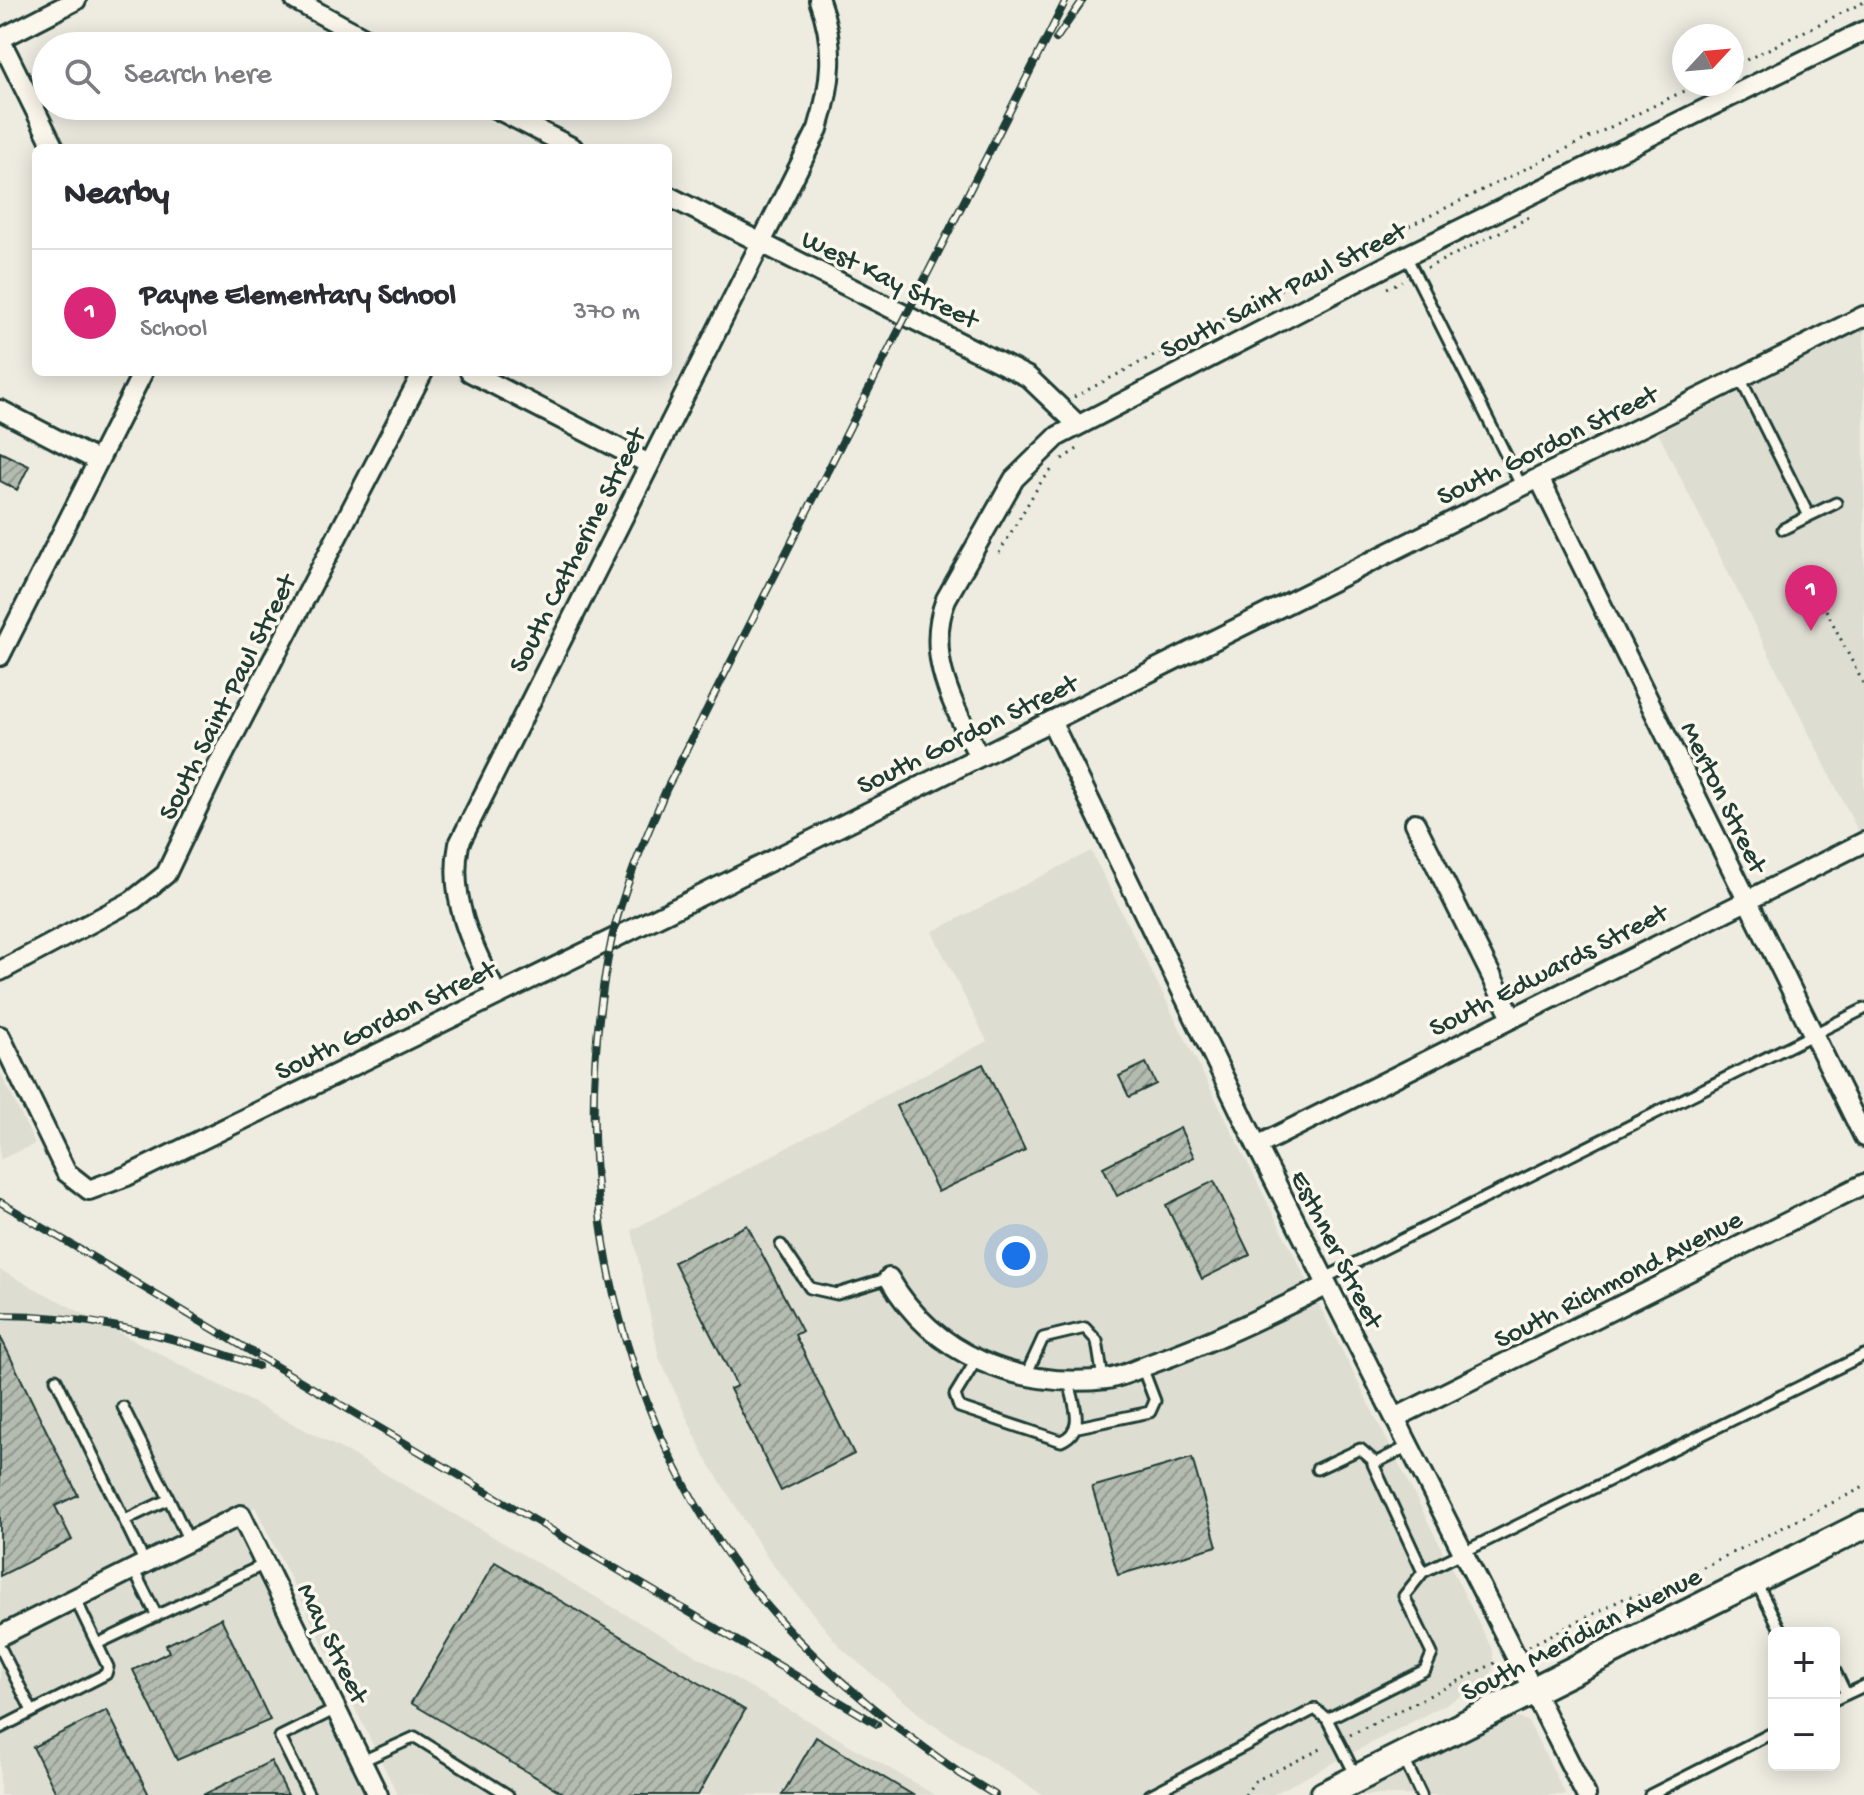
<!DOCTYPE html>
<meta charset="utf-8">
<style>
:root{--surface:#fff;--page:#f2f2f3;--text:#2b2b33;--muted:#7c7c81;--line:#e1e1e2;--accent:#db2777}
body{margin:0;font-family:"Gochi Hand",sans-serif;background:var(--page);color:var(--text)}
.controls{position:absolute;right:24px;bottom:24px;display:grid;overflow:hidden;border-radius:12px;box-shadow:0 4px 20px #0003}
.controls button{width:72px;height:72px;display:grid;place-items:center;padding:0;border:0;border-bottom:2px solid var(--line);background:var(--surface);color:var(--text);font:40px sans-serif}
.compass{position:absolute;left:1672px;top:24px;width:72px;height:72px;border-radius:50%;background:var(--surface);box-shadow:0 4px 20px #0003;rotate:64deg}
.you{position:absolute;left:1016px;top:1256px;width:28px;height:28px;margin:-20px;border:6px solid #fff;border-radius:50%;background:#1a73e8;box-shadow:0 0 0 12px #1a73e833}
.badge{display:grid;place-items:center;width:52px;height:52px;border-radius:50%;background:var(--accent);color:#fff;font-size:26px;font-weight:700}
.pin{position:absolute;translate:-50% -66px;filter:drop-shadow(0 2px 4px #0008)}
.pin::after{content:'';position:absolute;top:42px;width:28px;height:24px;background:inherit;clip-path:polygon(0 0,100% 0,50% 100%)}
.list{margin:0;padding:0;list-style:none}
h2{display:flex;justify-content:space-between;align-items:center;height:104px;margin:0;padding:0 32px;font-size:34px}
h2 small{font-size:26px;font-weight:400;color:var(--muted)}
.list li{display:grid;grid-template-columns:52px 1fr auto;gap:24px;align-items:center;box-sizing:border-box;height:128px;padding:0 32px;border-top:2px solid var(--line)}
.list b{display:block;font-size:30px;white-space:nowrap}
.list p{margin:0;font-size:26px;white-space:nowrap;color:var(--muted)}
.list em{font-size:26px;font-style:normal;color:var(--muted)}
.icon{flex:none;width:44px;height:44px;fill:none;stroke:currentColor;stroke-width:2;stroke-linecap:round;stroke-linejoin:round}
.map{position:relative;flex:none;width:1864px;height:1795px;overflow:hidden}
.search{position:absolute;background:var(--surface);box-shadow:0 4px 20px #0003;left:32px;top:32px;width:640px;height:88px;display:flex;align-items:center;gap:20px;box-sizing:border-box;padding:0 28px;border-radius:44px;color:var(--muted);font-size:30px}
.panel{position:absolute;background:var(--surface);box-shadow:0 4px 20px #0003;left:32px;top:144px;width:640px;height:232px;border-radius:12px}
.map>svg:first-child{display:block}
.built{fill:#ddddd2}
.building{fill:url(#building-hatch);stroke:#1f3d34;stroke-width:2}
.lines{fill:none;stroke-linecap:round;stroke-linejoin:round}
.service-casing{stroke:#1f3d34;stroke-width:15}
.minor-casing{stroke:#1f3d34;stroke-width:24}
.secondary-casing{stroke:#1f3d34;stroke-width:32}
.path{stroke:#1f3d34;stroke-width:3;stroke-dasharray:2 6;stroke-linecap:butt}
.service{stroke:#fbf7ec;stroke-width:9}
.minor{stroke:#fbf7ec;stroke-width:18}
.secondary{stroke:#fbf7ec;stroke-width:26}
.rail-casing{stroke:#1f3d34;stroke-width:8}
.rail{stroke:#fbf7ec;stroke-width:5;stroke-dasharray:15;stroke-linecap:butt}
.labels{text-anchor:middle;stroke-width:7;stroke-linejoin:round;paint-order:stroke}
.street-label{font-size:28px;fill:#1f3d34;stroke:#fbf7ec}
</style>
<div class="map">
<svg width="1864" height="1795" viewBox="0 0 1864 1795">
<defs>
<pattern id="building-hatch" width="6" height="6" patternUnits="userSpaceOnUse" patternTransform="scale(2)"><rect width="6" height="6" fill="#b4bbb0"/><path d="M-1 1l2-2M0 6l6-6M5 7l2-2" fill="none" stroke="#929990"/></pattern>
</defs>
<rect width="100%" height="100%" fill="#eeece1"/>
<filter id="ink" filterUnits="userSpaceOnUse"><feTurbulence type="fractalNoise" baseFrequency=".0125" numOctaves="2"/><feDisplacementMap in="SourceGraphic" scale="16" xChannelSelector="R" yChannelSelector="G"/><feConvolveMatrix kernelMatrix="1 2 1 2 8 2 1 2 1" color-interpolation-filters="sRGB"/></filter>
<g filter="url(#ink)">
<path class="built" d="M1864 329V828L1858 831 1658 433Z
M1091 851 1493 1651V1670L1486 1683 1272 1795H1043L930 1723 841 1648 769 1560 705 1457 659 1357 632 1230 987 1041 932 932Z
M0 1072 35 1144 1 1159 0 1158Z
M0 1270 351 1454 935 1795H398L255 1507 242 1514 379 1795H0Z
M1514 1717 1528 1721 1566 1795H1359Z"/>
<path class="building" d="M0 452 29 466 17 490 0 481Z
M1146 1063 1156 1084 1129 1097 1119 1076Z
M983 1064 1025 1150 938 1192 896 1106Z
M1180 1128 1194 1157 1117 1196 1103 1167Z
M1214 1181 1250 1255 1202 1279 1166 1205Z
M747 1225 802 1331 795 1335 854 1454 781 1491 730 1389 737 1386 674 1262Z
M0 1336 78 1495 55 1506 72 1540 0 1576Z
M1192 1458 1217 1546 1118 1575 1092 1487Z
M495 1562 745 1710 698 1795H566L411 1703Z
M221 1618 270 1720 177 1760 133 1670 169 1652 166 1645Z
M107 1710 149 1795H57L33 1747Z
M816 1737 913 1795H782Z
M271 1761 288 1795H203Z"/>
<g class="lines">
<defs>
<path id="service" d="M1406 256 1522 487
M1740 378 1809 516 1836 503
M1783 529 1809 516
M781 1245 810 1288 837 1294 889 1278
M1323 1279 1864 1009
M977 1359 955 1395 959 1407 1061 1441C1087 1430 1073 1403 1069 1381
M1026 1375 1043 1338 1085 1328 1097 1341 1103 1379
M56 1379 145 1563
M123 1407 169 1499
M1078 1427 1150 1412 1155 1401 1142 1367
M1409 1446 1373 1464 1423 1572 1864 1355
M1317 1469 1360 1449 1376 1463
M125 1520 169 1499 189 1541
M133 1569 157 1616
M1756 1582 1782 1633
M97 1644 265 1564
M0 1647 32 1711
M1834 1669 1846 1694
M1834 1700 1864 1686
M1327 1719 1425 1670 1432 1654 1404 1596 1423 1572
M0 1728 106 1674 108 1667 75 1598
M1404 1759 1421 1795
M362 1761 415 1737 508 1795
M309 1795 280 1737 336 1709
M1150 1795 1315 1709 1327 1719 1356 1776
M1650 1795 1774 1732"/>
<path id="minor" d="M295 0 379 46
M0 39 54 148
M0 39 76 0
M491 106 573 148
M668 196 1028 377 1077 424
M470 372 649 464
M0 410 98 461
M1539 478 1864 1137
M0 656 143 372
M1051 721 1257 1146 1586 1795
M979 757C954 705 924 657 946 599L1014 479 1058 436 1406 256 1864 31
M1415 823 1512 1017
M0 971 132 901 166 874 216 769 423 372
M496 993C472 946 448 898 459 844L818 129C832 83 836 46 819 0
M0 1036 66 1172 89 1190 127 1176 670 911 1864 316
M1257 1146 1864 842
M889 1278C934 1356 1019 1389 1107 1379 1122 1377 1139 1368 1153 1363 1213 1342 1269 1314 1326 1286
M1395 1418 1864 1184
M0 1636 241 1515 378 1795"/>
<path id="secondary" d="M1324 1795 1864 1525"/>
</defs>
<use href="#service" class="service-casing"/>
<use href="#minor" class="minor-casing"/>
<use href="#secondary" class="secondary-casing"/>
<path class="path" d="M1732 67 1864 2
M1427 268 1534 215
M1387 288 1402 281
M1074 397 1281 289 1698 84
M1062 459 1082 446
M999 553 1039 485 1054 467
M1826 610 1864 685
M1529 1646 1625 1598 1649 1594 1864 1487
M1350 1735 1497 1662
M1245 1795 1255 1781 1325 1747"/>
<use href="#service" class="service"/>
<use href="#minor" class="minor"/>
<use href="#secondary" class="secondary"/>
<defs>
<path id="rail" d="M1056 39 1083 0
M0 1202 877 1724
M0 1315C89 1315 175 1336 258 1366
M959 1773 995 1795
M968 1779C898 1730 832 1679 775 1615 614 1432 562 1173 612 938 624 886 645 839 666 790L1066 0"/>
</defs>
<use href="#rail" class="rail-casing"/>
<use href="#rail" class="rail"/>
</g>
</g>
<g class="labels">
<g class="street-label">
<text transform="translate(891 277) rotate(26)" y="10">West Kay Street</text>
<text transform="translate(1282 288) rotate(-27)" y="10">South Saint Paul Street</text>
<text transform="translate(1546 443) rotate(-26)" y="10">South Gordon Street</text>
<text transform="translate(575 549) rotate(-63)" y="10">South Catherine Street</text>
<text transform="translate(225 696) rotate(-63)" y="10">South Saint Paul Street</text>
<text transform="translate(966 732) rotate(-26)" y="10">South Gordon Street</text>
<text transform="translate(1726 796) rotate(64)" y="10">Merton Street</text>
<text transform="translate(1547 968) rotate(-27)" y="10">South Edwards Street</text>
<text transform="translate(384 1018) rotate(-26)" y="10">South Gordon Street</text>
<text transform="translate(1339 1248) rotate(63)" y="10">Esthner Street</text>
<text transform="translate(1617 1277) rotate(-27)" y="10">South Richmond Avenue</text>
<text transform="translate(1580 1632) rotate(-27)" y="10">South Meridian Avenue</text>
<text transform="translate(335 1642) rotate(64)" y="10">May Street</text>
</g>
</g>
</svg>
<div class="controls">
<button>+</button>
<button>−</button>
</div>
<svg class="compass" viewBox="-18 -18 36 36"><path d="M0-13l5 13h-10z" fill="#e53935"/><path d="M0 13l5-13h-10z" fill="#7c7c81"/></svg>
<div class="you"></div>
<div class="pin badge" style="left:1811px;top:631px">1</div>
<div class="search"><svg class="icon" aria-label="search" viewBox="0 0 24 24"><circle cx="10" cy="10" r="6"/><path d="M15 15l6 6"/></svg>Search here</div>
<section class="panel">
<h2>Nearby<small></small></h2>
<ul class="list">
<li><span class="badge">1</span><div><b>Payne Elementary School</b><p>School</p></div><em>370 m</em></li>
</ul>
</section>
</div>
